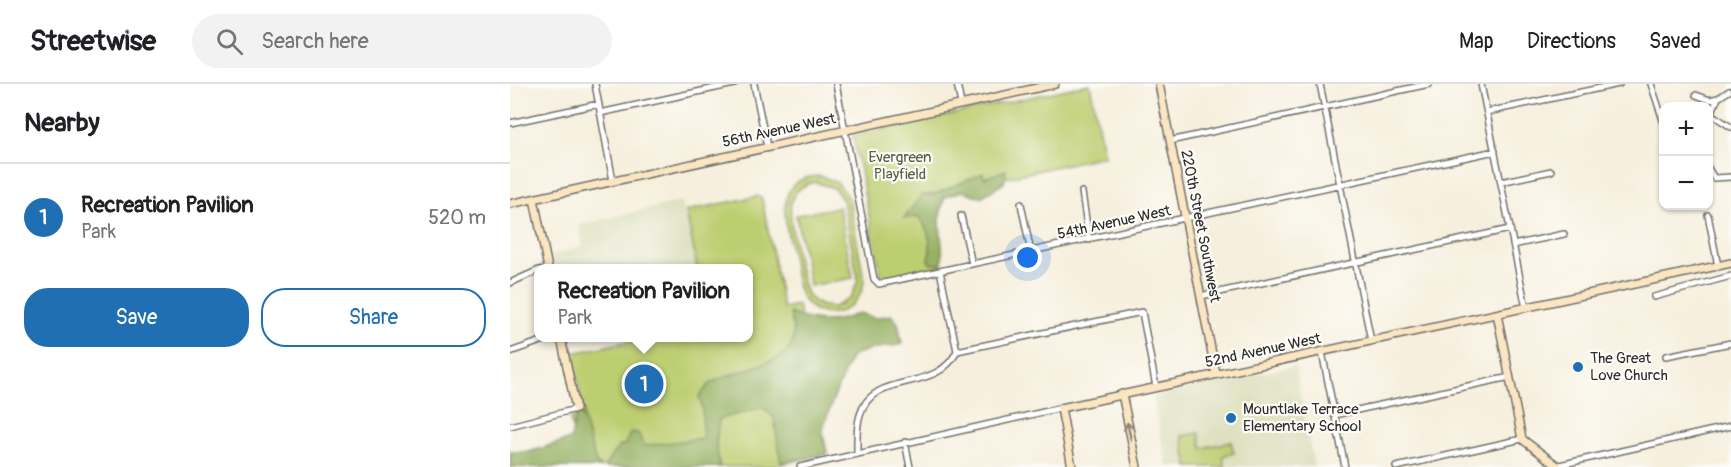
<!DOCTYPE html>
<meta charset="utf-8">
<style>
:root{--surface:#fff;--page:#f2f2f2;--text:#202124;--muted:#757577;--line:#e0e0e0;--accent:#1f6fb2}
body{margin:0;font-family:Pangolin,sans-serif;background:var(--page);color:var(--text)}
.controls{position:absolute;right:18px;top:18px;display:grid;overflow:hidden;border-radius:12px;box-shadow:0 2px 4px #0004}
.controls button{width:54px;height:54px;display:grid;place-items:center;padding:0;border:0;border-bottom:2px solid var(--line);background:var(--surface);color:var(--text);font:30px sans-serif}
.you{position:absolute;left:518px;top:174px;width:21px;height:21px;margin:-15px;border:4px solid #fff;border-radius:50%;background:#1a73e8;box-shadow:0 0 0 9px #1a73e833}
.badge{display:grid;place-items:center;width:39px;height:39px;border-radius:50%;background:var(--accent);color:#fff;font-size:20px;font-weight:700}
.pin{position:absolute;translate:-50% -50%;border:3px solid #fff;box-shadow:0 2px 6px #0006}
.popup{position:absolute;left:24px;top:180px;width:219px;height:78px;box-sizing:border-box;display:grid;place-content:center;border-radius:12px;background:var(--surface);filter:drop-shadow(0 2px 4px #0005);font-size:20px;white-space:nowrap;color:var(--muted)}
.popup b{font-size:22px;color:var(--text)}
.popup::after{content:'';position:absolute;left:50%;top:100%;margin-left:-12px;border:12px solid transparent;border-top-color:var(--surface)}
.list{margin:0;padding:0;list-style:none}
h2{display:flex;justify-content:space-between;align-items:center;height:78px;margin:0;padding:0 24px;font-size:26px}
h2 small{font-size:20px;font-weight:400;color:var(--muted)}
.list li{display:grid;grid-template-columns:39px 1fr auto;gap:18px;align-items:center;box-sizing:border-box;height:108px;padding:0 24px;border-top:2px solid var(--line)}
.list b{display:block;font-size:22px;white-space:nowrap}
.list p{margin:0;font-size:20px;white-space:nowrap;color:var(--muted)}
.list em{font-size:20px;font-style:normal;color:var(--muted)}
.actions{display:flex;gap:12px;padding:18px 24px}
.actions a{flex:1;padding:14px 0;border:2px solid var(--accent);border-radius:24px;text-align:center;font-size:21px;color:var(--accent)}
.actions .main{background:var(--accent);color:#fff}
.icon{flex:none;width:33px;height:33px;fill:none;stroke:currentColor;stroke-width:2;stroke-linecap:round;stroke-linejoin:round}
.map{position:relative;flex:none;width:1221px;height:383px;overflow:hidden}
header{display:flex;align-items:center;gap:36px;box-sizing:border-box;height:84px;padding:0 30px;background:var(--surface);border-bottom:2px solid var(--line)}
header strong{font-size:28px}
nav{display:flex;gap:33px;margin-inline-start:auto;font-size:21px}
.search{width:420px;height:54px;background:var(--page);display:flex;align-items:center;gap:15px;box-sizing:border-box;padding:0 21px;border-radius:33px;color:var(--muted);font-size:22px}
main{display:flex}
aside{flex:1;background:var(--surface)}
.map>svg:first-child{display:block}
.built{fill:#dcdebc}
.green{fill:#bdce71;stroke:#747c4e;stroke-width:1.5;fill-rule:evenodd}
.forest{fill:#96b163;stroke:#606e47;stroke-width:1.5}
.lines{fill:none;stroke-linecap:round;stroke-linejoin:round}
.street-casing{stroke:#727069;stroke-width:8}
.secondary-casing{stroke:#727069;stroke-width:10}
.street{stroke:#fff;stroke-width:5}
.secondary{stroke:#fbe6c3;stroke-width:7}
.oneway{stroke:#938877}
.poi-dot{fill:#1f6fb2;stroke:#fdfcf7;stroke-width:2}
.labels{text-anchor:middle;stroke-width:4.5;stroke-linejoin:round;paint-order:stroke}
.street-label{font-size:15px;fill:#2b2b2b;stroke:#fdfcf7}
.park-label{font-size:15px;fill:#575c40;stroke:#fdfcf7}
.poi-label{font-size:15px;fill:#2b2b2b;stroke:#fdfcf7;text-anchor:start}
</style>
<header>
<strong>Streetwise</strong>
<div class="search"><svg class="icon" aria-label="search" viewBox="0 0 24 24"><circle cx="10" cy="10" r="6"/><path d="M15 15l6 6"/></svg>Search here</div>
<nav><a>Map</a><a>Directions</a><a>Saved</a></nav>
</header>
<main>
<aside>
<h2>Nearby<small></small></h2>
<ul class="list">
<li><span class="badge">1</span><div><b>Recreation Pavilion</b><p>Park</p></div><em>520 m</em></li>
</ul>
<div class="actions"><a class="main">Save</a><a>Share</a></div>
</aside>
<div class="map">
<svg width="1221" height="383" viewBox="0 0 1221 383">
<rect width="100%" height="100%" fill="#fdfcf7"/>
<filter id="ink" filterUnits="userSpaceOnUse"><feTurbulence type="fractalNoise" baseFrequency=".0167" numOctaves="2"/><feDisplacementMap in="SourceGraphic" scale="12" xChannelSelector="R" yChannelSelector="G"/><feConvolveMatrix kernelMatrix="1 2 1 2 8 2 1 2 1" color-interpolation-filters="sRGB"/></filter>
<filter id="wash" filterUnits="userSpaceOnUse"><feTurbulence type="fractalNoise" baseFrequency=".008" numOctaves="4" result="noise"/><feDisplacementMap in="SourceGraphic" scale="24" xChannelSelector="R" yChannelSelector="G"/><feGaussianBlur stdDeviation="1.35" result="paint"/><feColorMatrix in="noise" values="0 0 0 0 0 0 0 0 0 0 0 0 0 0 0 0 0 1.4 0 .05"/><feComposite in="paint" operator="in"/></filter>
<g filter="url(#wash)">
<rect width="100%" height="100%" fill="#f6efdd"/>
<path class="built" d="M172 117 186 184H44L41 172 72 162 70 141Z
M785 282 804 383H657L643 312Z"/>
<path class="green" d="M580 0 594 72 417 111 431 183 372 197 343 52Z
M311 92 328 99 339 114 354 196C352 226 314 243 294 216 285 204 285 185 282 171 276 140 261 92 311 92ZM305 98 324 104 333 116 348 196 341 214 324 223C315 223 305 220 299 213 291 203 278 130 281 118 285 106 294 100 305 98Z
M248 112 252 115 273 224 288 221 317 370 258 383H3L67 369 60 334 74 331 62 269 136 254H239V184H187L176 127Z
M329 123 343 194 300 202 286 131Z
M689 349 692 364 721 358 724 369 713 372 715 383H678L672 352Z"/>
<path class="forest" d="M496 86 494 99 471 113 452 107 435 113C424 136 435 158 432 181L421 180 418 176C423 160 419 146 409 133L394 134 412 111H423L473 89 474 94Z
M280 229C303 239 327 240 349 229L365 234 381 231 388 239 392 260C379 263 351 265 342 273 338 277 313 339 313 347 313 354 316 363 317 370L271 379 264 334 253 323 209 335 206 361 210 383H94L108 363 115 360 121 348 128 349 134 362 193 354C190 336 196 332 189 313 193 308 196 303 201 299 220 287 272 280 281 262 286 251 282 240 280 229Z
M72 330 86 379 91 383H0V368H19L61 355 66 331Z"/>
</g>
<g filter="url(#ink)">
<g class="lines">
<defs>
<path id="street" d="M85 0 103 97
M244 0 257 63
M326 0 364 195 369 200 985 67
M447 0 451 20
M810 0 861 257
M971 0 1016 224
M1141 0 1154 39
M1219 7 1208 14 1201 30 1221 43
M1186 11 1200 16 1208 14
M977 28 1109 0
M90 29 224 0
M0 39 89 20
M660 57 919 0
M1198 84 1204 94 1221 93
M991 98 1041 87
M572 108 579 156
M511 120 521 168
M1198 131 1208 182
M451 132 462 180
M1003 161 1054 150
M430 187 447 267
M0 199 29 186
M691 212 1000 145
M1144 213 1221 192
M0 268 40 254
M812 268 835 383
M1156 272 1221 259
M824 331 1000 293
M0 342 66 325
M395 358 400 383
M347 369C347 356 346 343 350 331 363 285 427 311 447 267L632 228 646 303
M1045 382 1221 342
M290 383 551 324
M886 383 1012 355"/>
<path id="secondary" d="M649 0 706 290
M24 115 38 184
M0 120 545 0
M987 230 1012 355 1049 383
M51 254 66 325
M612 310 627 383
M562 383 551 324 1221 179"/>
</defs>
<use href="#street" class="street-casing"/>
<use href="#secondary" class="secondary-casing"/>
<use href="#street" class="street"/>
<use href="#secondary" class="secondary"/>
</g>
<defs><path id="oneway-shaft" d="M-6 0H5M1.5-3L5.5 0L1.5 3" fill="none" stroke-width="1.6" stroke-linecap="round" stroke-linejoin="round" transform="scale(1.5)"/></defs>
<use class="oneway" href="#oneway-shaft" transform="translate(619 347) rotate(-102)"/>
</g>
<g class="poi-dot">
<circle cx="1068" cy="283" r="6"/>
<circle cx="721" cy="334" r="6"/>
</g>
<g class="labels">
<g class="street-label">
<text transform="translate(269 46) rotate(-12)" y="5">56th Avenue West</text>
<text transform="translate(604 138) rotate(-12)" y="5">54th Avenue West</text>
<text transform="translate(691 142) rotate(79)" y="5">220th Street Southwest</text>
<text transform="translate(753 266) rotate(-12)" y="5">52nd Avenue West</text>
</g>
<g class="park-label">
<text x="390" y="78">Evergreen<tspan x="390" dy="17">Playfield</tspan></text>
</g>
<g class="poi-label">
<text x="1080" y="279">The Great<tspan x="1080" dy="17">Love Church</tspan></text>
<text x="733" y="330">Mountlake Terrace<tspan x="733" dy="17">Elementary School</tspan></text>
</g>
</g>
</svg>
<div class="controls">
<button>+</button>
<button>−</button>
</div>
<div class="you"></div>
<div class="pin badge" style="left:134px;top:300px">1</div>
<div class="popup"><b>Recreation Pavilion</b>Park</div>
</div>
</main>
